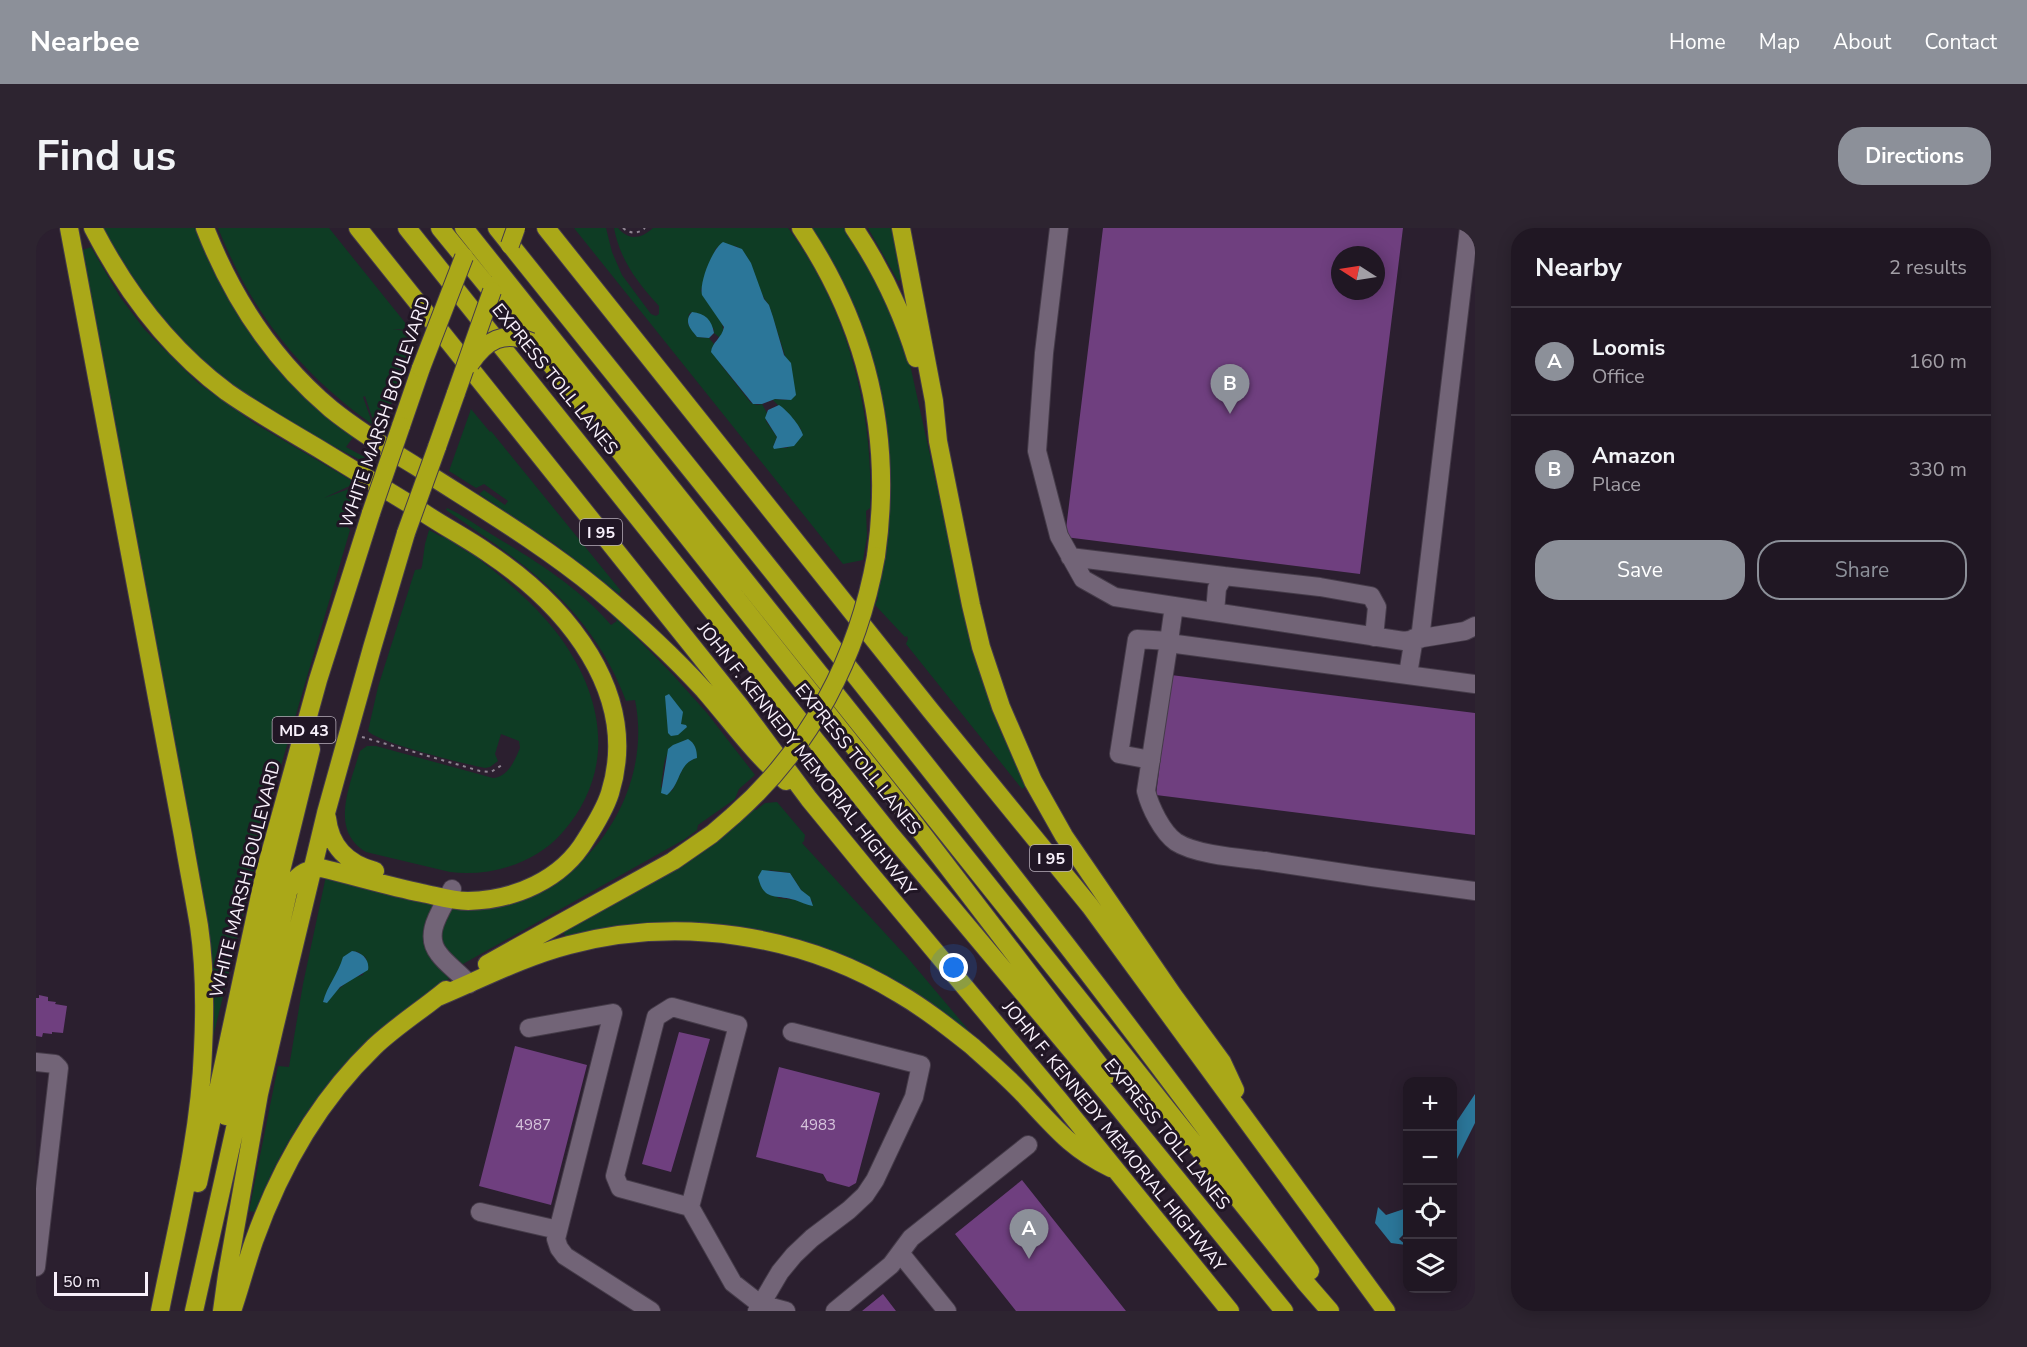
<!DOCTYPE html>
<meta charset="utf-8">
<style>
:root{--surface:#201723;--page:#2d2430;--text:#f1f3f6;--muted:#a29fa6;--line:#3d3641;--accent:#8c9099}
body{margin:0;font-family:"Nunito Sans",sans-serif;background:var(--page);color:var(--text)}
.controls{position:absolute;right:18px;bottom:18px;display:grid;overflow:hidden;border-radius:12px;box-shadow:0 3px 15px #0003}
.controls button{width:54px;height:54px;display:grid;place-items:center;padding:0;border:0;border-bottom:2px solid var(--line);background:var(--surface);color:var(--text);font:30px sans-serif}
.compass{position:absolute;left:1295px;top:18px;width:54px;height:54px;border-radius:50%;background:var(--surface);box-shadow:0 3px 15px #0003;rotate:282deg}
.scale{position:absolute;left:18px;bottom:15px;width:94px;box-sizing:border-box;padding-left:6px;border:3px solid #f8f0fb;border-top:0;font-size:16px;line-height:21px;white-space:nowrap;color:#f8f0fb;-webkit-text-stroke:4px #211625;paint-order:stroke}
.you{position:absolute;left:918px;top:740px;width:21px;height:21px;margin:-15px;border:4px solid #fff;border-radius:50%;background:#1a73e8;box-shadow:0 0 0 9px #1a73e833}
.badge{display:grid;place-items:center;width:39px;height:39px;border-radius:50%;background:var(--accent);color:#fff;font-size:20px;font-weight:700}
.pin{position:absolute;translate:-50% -50px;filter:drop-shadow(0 2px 3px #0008)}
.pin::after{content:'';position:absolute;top:32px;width:21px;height:18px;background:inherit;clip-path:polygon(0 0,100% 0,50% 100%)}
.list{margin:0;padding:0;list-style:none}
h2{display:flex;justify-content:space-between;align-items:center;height:78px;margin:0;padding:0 24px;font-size:26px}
h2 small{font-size:20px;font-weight:400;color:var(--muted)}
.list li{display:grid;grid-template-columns:39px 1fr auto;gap:18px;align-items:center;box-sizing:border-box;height:108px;padding:0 24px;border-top:2px solid var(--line)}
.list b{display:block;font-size:22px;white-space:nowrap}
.list p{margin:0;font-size:20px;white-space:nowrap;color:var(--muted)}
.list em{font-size:20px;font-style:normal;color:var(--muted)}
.actions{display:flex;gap:12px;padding:18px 24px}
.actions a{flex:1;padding:14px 0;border:2px solid var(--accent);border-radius:24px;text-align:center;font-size:21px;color:var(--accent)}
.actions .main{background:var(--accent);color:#fff}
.icon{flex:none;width:33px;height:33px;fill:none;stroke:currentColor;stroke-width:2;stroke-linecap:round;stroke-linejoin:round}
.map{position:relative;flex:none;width:1439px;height:1083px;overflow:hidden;border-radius:24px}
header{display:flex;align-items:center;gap:36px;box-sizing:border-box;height:84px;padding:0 30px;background:var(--accent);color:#fff}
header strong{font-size:28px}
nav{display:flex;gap:33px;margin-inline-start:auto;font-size:21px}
.intro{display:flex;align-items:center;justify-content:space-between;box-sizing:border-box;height:144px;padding:0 36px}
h1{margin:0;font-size:42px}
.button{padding:15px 27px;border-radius:24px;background:var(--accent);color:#fff;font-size:21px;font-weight:700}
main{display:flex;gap:36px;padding:0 36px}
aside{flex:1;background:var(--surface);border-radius:24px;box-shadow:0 3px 15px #0003}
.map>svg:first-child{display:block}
.green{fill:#0e3c24;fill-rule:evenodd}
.water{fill:#2b7699}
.building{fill:#6f3f7f;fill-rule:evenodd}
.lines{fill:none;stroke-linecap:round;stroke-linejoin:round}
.minor-casing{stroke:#453b49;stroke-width:20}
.highway-casing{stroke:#453b49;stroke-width:20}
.path{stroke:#8f8592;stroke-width:2;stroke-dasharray:3 4.5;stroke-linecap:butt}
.minor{stroke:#726477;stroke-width:18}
.highway{stroke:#aaa818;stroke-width:18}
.highway-bridge-casing{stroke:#453b49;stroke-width:20;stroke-linecap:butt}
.highway-bridge{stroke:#aaa818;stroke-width:18}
.labels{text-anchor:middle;stroke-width:6;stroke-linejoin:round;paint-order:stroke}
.number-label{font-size:15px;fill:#d6c4dc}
.shield{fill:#211625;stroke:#b8afbb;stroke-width:1.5}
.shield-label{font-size:16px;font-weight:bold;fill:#f8f0fb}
.street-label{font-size:18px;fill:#f8f0fb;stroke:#211625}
</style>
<header>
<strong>Nearbee</strong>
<nav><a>Home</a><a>Map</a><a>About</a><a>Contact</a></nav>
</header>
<div class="intro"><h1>Find us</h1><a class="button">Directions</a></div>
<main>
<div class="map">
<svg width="1439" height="1083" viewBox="0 0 1439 1083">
<rect width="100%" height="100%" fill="#2b1f2f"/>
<path class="green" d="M64 0H162L173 27 318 208 310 219 336 233 334 237 264 201 216 173 158 127 106 69Z
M182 0H293L375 102 357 101 374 104 379 110 346 202 339 198 329 168 327 169 337 197C263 144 216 85 182 0Z
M538 0H570L576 24 586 47 615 86 620 88 623 86V78C601 54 584 32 578 0H582C593 13 605 11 617 0H752C811 79 838 182 834 280L830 283 831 308 827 332 807 336ZM700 18C721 31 717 59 733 77L750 131 751 172 736 171 765 201 751 220 737 219 741 209 730 193 731 185 726 176 721 177 715 175 686 138 676 120 678 116 673 110 661 109 652 96 653 86 656 84 678 101V105L684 110C696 94 669 77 665 62L680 20Z
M774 0H809L840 48 871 123 938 426 964 502 990 558 986 561 870 416 872 411 871 408 869 409 839 377 842 370 840 366 852 228Z
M832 0H858L868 50 862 53Z
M55 19 84 69 109 102 161 154 218 195 320 255 288 270 321 258 326 261 311 298 314 302 237 565 177 809 175 808 44 23Z
M435 181 454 204 455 203 585 363 583 366 520 317 443 266 448 262 469 277 472 273 448 256 440 260 413 243Z
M411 280C427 287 440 297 455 306 497 331 544 360 575 397L581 393 569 380 515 337 599 403 597 406 637 447 671 485 719 547 703 561 699 571 662 597 661 602 649 611 427 736 419 733 403 712 408 690 417 680 536 642C585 601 612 535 599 472L590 473C555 380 489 336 410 282ZM649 512 661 529 649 536 636 563 625 559C629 533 625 525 649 512Z
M393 302 406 309 407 308 433 325 434 324C466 349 499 375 524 409 569 471 580 544 526 605 499 636 453 649 414 644L330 624C294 603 313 560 322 529L324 523 331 518H340L457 550C472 549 479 532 484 520L483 513 465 506 459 526 462 533 454 539 449 540C429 536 343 515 332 503L342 459 379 342 385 341 386 338 389 316Z
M741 574 769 607 768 613 766 615 871 729 935 805 932 807 750 711H530L527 702 715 582H720L729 575ZM733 642 754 645 765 662 777 674 742 670Z
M290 648 399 676 414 750C322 809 258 882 219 984L213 983 242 838 253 839 267 756ZM316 723 322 724 330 730 327 747 316 750 287 774 295 755Z"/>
<path class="water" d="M687 14 706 21 715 35 728 71 733 77 737 89 748 127 755 135 760 167 755 172 739 171 726 176H717L675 124C676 114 686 110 688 99L666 67C663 55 676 21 687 14Z
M656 84C669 85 676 92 678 105L673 110 661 109C655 101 647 94 656 84Z
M743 177C751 182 764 197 767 207L758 218 738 221 737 219 741 209 729 190 732 182Z
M633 466 647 484 645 496 650 497 651 499 642 507 635 508 632 505 629 468Z
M652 511C659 515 661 522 661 530 642 535 645 556 631 567L625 565 632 521 637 517Z
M726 642 754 645 765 662 774 669 777 678C771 677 765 674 759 672 739 666 728 674 722 649Z
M316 723C326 724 334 732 332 742L304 759 291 775 287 774C291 758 302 746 307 729Z
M1439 866V895L1417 939V899Z
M1342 979 1350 987 1371 980V1003L1363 1011 1370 1017 1355 1015 1339 995Z"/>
<path class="building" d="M1067 0H1367L1324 346 1029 309ZM1304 27H1340V63H1304Z
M1135 447 1439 485V607L1120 567Z
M3 767 12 769V773L20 774 19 776 31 778 27 805 16 804V806L7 805 6 809 0 808V770H3Z
M643 804 674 811 635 944 606 936Z
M479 818 551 837 515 977 443 958Z
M743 839 844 865 820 955 813 959 791 953 787 946 720 929Z
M986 952 1090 1083H980L919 1006Z
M847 1066 860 1083H826Z"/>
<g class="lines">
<defs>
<path id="minor" d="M1023 0 1008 125 1001 223 1023 308 1047 351 1079 369 1368 413 1429 403 1439 398
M1034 329 1188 348
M1138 378 1133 413 1140 416 1439 456
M1179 384 1181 360 1188 348 1284 359 1335 368 1341 379 1338 409
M1384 411 1433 0
M1372 446 1378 410
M1115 532 1083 526 1101 411 1133 413 1110 563C1114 579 1126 604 1140 614 1160 627 1205 630 1229 633 1299 644 1369 654 1439 663
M416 661C407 681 386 705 403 726 411 737 424 745 433 756
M493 800 577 785 520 1011 523 1020 529 1028 615 1083
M0 834 19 836 23 840 0 1039
M654 979 702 797 636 779 620 789 579 948 584 960 654 979 697 1055 724 1076 750 1083
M444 984 522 1002
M864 1025 911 1083
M721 1083 744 1044 758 1027 776 1010 813 982 829 967 839 952 878 869 885 837 756 804
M799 1083 855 1037 875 1010 992 917"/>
<path id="highway" d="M33 0 147 608C152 638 158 668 163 698 169 739 169 781 167 822 164 909 141 997 124 1083
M57 0C90 64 133 121 191 164 221 185 253 203 285 222 319 243 354 264 388 285 409 299 432 311 452 325 530 377 605 465 574 565 569 581 559 597 550 611 526 652 478 672 432 673 416 673 401 668 386 665 352 658 319 648 285 640 268 641 258 649 252 664L158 1083
M169 0C196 69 238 133 295 181 321 202 350 220 378 237 440 277 505 315 562 362 600 394 635 426 668 462 695 493 718 526 750 553
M322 0 704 478 773 571 832 643 1024 873 1194 1083
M371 0 855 607 1076 871 1248 1083
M404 0 510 130 872 587 1071 847
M428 0 1268 1053 1294 1083
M461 0C736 344 1016 685 1274 1043
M510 0 895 483 1054 678 1350 1083
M765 0C832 100 857 209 840 328
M818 0C845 40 866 84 880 130
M865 0 898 173 902 213 935 377 945 419 965 479 997 553 1028 608 1137 767 1186 834 1199 862
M365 198 385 140
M401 219 420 165
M291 590C294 618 312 636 339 643
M451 736 637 633 676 606 698 587
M402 769C445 751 487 729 533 717 643 688 765 706 862 765 888 780 912 799 936 818 955 835 975 852 992 871 1020 901 1037 922 1075 940
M190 888 222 736 275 521
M162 955 229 644 282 452 335 285
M186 1083 191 1047 223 866 238 801 290 585 336 420 370 305
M196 1083C204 1060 210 1036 218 1013 244 940 282 873 338 819 360 798 386 782 410 762"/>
</defs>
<use href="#minor" class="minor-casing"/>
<use href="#highway" class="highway-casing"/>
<path class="path" d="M587 0C594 6 602 6 609 0
M326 509 444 543 455 544 466 537"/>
<use href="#minor" class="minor"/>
<use href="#highway" class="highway"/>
<defs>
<path id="highway-bridge" d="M474 17 480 0
M434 136C450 112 468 102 495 114
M385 140 428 29
M420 165 456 63
M335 285 365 198
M370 305 401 219
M698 587C775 519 822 429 840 328"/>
</defs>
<use href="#highway-bridge" class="highway-bridge-casing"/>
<use href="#highway-bridge" class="highway-bridge"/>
</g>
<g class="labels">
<g class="number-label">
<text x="497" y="902">4987</text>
<text x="782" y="902">4983</text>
</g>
<g class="shield">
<rect x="544" y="291" width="42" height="26" rx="4.5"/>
<rect x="236.5" y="489" width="63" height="26" rx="4.5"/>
<rect x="994" y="617" width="42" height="26" rx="4.5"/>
</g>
<g class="shield-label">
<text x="565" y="310">I 95</text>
<text x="268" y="508">MD 43</text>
<text x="1015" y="636">I 95</text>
</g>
<g class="street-label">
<text transform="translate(519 151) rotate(51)" y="6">EXPRESS TOLL LANES</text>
<text transform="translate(349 184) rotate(-71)" y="6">WHITE MARSH BOULEVARD</text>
<text transform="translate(771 531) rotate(52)" y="6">JOHN F. KENNEDY MEMORIAL HIGHWAY</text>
<text transform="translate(822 531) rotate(51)" y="6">EXPRESS TOLL LANES</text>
<text transform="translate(209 651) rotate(-76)" y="6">WHITE MARSH BOULEVARD</text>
<text transform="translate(1131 906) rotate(51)" y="6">EXPRESS TOLL LANES</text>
<text transform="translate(1078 908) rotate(51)" y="6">JOHN F. KENNEDY MEMORIAL HIGHWAY</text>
</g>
</g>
</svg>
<div class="controls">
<button>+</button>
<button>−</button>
<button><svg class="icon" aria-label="locate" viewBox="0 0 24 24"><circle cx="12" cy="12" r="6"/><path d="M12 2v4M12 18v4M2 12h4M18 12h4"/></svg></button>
<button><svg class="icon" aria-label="layers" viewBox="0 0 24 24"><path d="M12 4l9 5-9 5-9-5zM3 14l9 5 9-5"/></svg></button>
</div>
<svg class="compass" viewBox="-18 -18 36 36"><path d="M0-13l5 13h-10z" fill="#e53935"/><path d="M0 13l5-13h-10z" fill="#a29fa6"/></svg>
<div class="scale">50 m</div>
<div class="you"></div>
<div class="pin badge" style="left:993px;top:1031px">A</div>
<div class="pin badge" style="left:1194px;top:186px">B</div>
</div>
<aside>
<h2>Nearby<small>2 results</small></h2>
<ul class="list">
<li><span class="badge">A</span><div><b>Loomis</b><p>Office</p></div><em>160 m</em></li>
<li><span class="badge">B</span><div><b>Amazon</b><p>Place</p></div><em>330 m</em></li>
</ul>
<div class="actions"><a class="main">Save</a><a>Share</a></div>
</aside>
</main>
